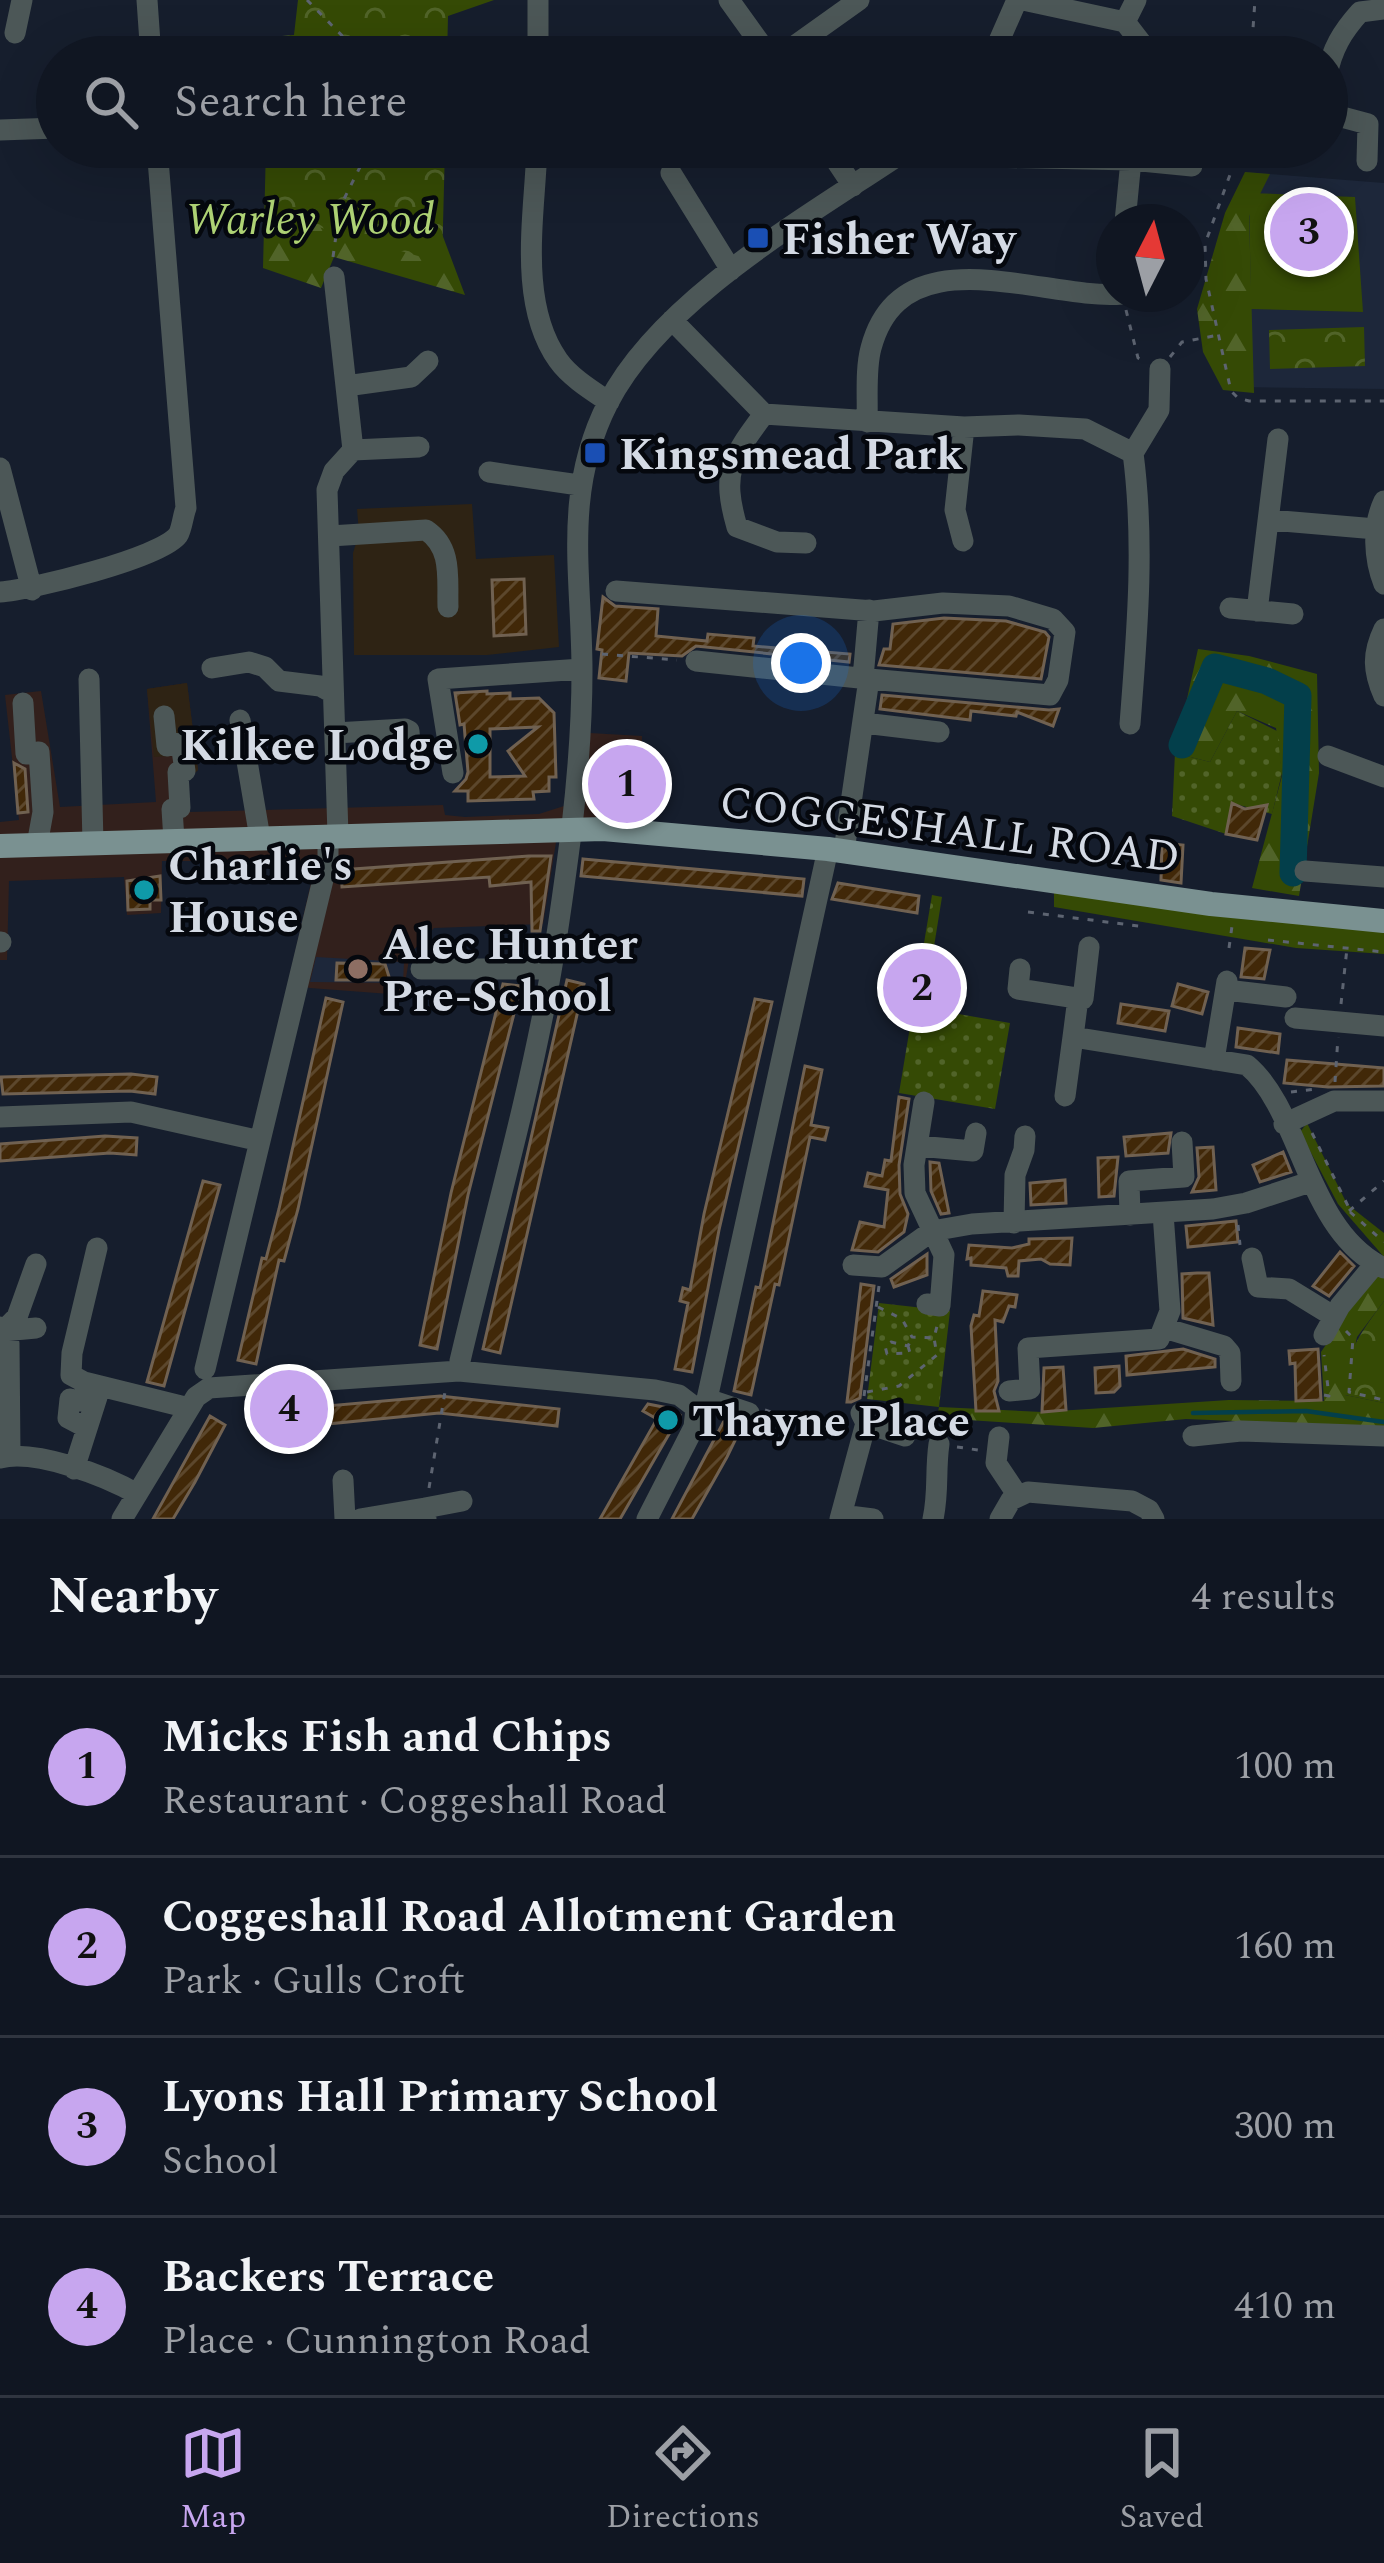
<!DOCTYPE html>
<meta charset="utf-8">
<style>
:root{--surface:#101622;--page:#191f2a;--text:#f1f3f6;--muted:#9c9fa5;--line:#303540;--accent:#c7a6ef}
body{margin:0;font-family:Spectral,serif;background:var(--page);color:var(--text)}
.compass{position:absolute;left:1096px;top:204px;width:108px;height:108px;border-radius:50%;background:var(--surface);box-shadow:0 12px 48px #0002;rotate:6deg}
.you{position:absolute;left:801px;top:663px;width:42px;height:42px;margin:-30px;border:9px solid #fff;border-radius:50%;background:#1a73e8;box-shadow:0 0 0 18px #1a73e833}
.badge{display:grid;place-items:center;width:78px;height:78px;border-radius:50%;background:var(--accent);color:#111;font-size:39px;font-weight:700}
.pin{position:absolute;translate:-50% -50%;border:6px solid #fff;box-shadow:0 3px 12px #0006}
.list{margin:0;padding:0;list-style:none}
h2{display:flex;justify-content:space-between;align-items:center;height:156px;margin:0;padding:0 48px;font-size:51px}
h2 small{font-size:39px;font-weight:400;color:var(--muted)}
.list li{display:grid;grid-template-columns:78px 1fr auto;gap:36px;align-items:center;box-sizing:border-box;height:180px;padding:0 48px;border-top:3px solid var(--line)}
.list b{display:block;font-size:45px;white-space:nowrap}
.list p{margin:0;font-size:39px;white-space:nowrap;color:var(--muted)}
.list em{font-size:39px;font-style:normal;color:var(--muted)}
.icon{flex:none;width:66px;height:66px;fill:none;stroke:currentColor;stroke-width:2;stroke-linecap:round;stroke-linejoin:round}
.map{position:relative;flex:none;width:1384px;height:1519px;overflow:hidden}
.search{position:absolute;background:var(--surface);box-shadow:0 12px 48px #0002;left:36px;right:36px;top:36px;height:132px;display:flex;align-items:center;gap:30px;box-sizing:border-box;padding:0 42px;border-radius:66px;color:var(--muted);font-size:45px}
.sheet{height:876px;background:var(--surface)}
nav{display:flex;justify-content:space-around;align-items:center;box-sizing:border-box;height:168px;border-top:3px solid var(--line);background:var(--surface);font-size:33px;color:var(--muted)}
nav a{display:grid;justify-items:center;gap:6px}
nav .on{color:var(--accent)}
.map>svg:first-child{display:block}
.commercial{fill:#32201c}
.industrial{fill:#2e2314}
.built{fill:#1d273a}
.grass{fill:#354a05}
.forest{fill:url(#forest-firs)}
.park{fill:url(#park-crowns)}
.garden{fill:url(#garden-dots)}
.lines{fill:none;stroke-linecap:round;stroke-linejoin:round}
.stream{stroke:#033f4b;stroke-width:4.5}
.river{stroke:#033f4b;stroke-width:27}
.building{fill:url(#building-hatch);stroke:#706151;stroke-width:3;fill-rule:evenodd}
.path{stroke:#5d6471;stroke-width:3;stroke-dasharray:6 9;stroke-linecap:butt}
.minor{stroke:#4c5757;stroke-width:21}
.major{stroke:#7a9191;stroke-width:24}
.transit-dot{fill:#1a4fb4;stroke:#05080e;stroke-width:4.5}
.culture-dot{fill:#0f9aa8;stroke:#05080e;stroke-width:4.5}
.education-dot{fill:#8d6e63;stroke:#05080e;stroke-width:4.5}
.labels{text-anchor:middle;stroke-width:9;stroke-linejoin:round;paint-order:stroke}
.park-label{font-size:45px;font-style:italic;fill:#afd375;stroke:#05080e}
.poi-label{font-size:45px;font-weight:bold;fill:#d4dae4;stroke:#05080e;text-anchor:start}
.street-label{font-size:45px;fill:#d4dae4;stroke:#05080e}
</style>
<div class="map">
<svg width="1384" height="1519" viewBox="0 0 1384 1519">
<defs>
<pattern id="forest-firs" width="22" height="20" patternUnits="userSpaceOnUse" patternTransform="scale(3)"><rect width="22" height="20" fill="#354a05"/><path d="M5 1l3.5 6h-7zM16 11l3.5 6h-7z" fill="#516429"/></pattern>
<pattern id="park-crowns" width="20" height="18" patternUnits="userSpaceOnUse" patternTransform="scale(3)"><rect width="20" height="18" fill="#354a05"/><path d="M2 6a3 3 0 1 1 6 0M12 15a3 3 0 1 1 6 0" fill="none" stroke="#516429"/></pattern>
<pattern id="garden-dots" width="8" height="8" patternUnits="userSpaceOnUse" patternTransform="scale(3)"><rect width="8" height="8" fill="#354a05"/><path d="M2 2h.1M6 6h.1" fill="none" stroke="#516429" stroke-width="1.8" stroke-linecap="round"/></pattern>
<pattern id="building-hatch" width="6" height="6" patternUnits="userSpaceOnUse" patternTransform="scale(3)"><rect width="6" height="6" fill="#412808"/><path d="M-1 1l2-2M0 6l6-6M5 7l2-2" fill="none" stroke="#5c472c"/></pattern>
</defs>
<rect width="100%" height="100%" fill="#161e2d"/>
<path class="commercial" d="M187 683 198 770 185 782 190 812 443 805 445 815 465 817 539 814 564 806 572 732 642 736 640 840 557 836 543 924 434 928 410 954 403 995 310 988 288 983 316 861H162L161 913 127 915 124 877 9 881 7 960H0V822L19 820 5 695 41 691 60 807 156 802 147 689Z"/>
<path class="industrial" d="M472 504 476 559 554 555 559 647 487 655H354L353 553 359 533 357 509Z
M187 683 198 770 185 782 173 756 154 757 147 689Z"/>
<path class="built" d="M1245 172 1384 183V389L1239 387Z
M316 957 404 962 403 983 310 982Z"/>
<path class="grass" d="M1249 193 1355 197 1363 312 1251 309Z
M1054 888 1384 928V954L1296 948 1054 907Z
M1307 1123 1347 1204 1384 1233V1257L1338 1204 1300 1132Z"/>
<path class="forest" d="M266 147 442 234 465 295 334 257 321 288 263 268Z
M1245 172 1270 174 1249 216 1254 393 1223 390 1203 352 1197 309 1225 213Z
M1198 649 1249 656 1317 674 1319 773 1299 896 1252 888 1282 776 1276 728 1237 711 1210 762 1175 753Z
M1375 1272 1384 1277V1301L1357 1337 1345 1395 1384 1403V1427L1186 1419 1093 1428 937 1418 939 1407 1042 1412 1229 1400 1324 1401 1321 1352Z"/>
<path class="park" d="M298 0H494L448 16 447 57H259L258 38 294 35Z
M266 147H445L442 263 271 213Z
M1364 327 1365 366 1270 369 1269 330Z
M1384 1301V1403L1345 1395C1342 1356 1362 1331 1384 1301Z"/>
<path class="garden" d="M1237 711 1277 731 1282 773 1272 814 1232 803 1226 834 1172 816 1175 753 1210 762Z
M932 895 942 897 924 1008 1010 1023 995 1109 899 1093Z
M879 1303 950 1311 939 1407 867 1399Z"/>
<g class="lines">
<path class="stream" d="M1193 1413 1306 1411 1384 1422"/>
<path class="river" d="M1182 745 1215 667 1267 681 1298 696 1293 873"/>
</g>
<path class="building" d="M524 579 526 634 494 636 492 580Z
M603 597 615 606 658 609 656 636 707 641 708 634 754 638 753 646 850 654 849 662 696 646 682 656 629 653 626 681 599 678 602 650 597 649Z
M944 618 1006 621 1045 632 1049 637 1041 679 879 665 884 649H890L893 624Z
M487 691V694L510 693V699L539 698 554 713 556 777H549V791L533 792 534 799 468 801V791H455L466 779 468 772 464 724 460 725 455 693ZM538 727 508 751 525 776 490 777V729Z
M882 695 1049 710 1059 709 1053 726 1017 712 1016 716 971 711 970 720 880 709Z
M622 760 640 761 638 797 597 794 598 769 621 767Z
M14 763 25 769 28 812 18 813Z
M1232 803 1245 809 1267 805 1257 840 1226 834Z
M1162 843 1183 845 1181 883 1161 880Z
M529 856H551L540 931H532L531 882 490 886 489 877 342 887 341 870Z
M583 859 804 879 802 896 581 876Z
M160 876 161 900H150V909L128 910 127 881Z
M838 883 919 896 917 913 832 899Z
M1245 948 1270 950 1264 979 1241 977Z
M337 963 385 964 390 980H336Z
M567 980 584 984 500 1353 483 1349Z
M503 984 521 986 468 1195 437 1349 420 1345 451 1193Z
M1178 984 1208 992 1202 1014 1172 1006Z
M326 998 343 1002 298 1209 284 1261 279 1260 256 1364 238 1360 262 1258 266 1259 279 1209Z
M755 999 772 1002 719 1230 692 1372 675 1369 688 1303 680 1301 683 1288 690 1290 704 1214Z
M1121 1004 1169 1011 1165 1031 1118 1023Z
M1238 1028 1280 1034 1278 1053 1236 1047Z
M1287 1060 1384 1068V1086L1328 1087 1284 1083Z
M805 1066 822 1070 811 1125 828 1128 825 1140 810 1137 779 1285 775 1284 751 1395 734 1391 756 1287 760 1288Z
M131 1074 157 1077 155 1094 130 1091 3 1094 1 1077Z
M899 1097 909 1099 899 1165 900 1194 908 1214 904 1232 878 1252 852 1250 860 1222 884 1227 888 1190 865 1186 868 1173 882 1176 885 1160 891 1161Z
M1171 1133 1168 1153 1126 1156 1124 1137Z
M105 1136 137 1138 136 1155 110 1153 0 1161V1144Z
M1213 1147 1216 1190 1192 1192 1199 1177 1197 1148Z
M1283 1152 1291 1172 1260 1182 1253 1165Z
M1118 1157 1114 1196 1099 1197 1098 1158Z
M930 1162 939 1163 949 1213 941 1214 931 1191Z
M1065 1180 1066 1203 1031 1205 1030 1183Z
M203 1181 220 1185 164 1386 147 1382Z
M1236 1221 1238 1242 1188 1247 1186 1226Z
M1072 1238 1070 1265 1050 1264 1041 1259 1019 1261 1018 1276H1008L1006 1268 971 1265V1258L967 1259 969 1245 1012 1248 1029 1244V1239Z
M1340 1252 1354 1266 1329 1296 1313 1286Z
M927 1254V1275L894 1287 891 1279Z
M1197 1273H1209L1213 1325 1183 1318 1182 1274Z
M861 1284 874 1286 860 1398 851 1402H847Z
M983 1291 1017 1295 1015 1307 1009 1306 1003 1322 995 1320 998 1381 994 1391 999 1411H976L971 1326 974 1315 979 1316Z
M1183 1349 1215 1359V1367L1127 1375 1126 1356Z
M1318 1349 1321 1400 1296 1401 1295 1363 1290 1364 1289 1351Z
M1119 1366 1120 1386 1114 1392 1096 1393 1095 1368Z
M1063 1367 1066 1410 1042 1412 1044 1368Z
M440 1396 559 1409 557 1426 439 1413 327 1424 326 1406Z
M311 1399 312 1413 269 1418 266 1404Z
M648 1404 673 1409 680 1415 620 1519H600L657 1419 643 1411Z
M210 1416 225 1425 195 1482 173 1519H153Z
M724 1421 742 1426 727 1457 692 1519H672Z"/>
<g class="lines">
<path class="path" d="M307 0 363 57
M1251 57 1255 0
M1240 147 1205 244 1206 279 1231 391 1238 398 1249 401H1384
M333 257 340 207 370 147
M1126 310 1138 358 1144 361
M1170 357 1182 342 1219 335
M602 654 677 660
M1028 912 1146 927
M1268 940 1384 952
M1229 948 1232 926
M1341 1004 1347 948
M1335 1082 1338 1037
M1291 1092 1316 1089
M1312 1133 1350 1210
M1349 1211 1384 1181
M1350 1212 1384 1242
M1238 1225 1240 1245
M878 1307 902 1319 912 1337 934 1338 937 1326
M1346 1331 1353 1338 1349 1392 1384 1400
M908 1346 910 1353 887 1354 885 1346 891 1342 908 1346 912 1338
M867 1392 899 1386 937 1355 934 1338
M1324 1395 1329 1396 1324 1355
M864 1396 879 1286
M765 1410 841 1436
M957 1447 978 1450
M429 1488 445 1392"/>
<path class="minor" d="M147 0 151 57
M538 0V57
M729 0 770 57
M1023 0 1125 22 1136 0
M1125 22 1152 57
M15 33 22 0
M779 57 859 0
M992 57 1017 0
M1327 75C1332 49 1342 32 1360 12L1384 9
M1327 113 1368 124 1367 161
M0 130 57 128
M537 147C535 213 517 302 558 360 570 377 591 390 609 402
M827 147 853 186
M976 147 986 157 1131 160 1192 166
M671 173 731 270
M1125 222 1131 160
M334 277 353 450 334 471 327 490 338 835
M672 320 764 414 964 427 1019 425 1085 429 1133 453C1145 544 1137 633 1130 724
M346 386 411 377 428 361
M764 414C732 457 721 472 737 527L777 542 806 543
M867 422C868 399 865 370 871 348 902 231 1045 301 1122 294
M353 450 419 447
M1133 453 1159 410 1160 369
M0 468 32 590
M489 472 579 485
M1384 501C1372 526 1374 559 1384 584
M1269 520 1376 529
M330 536 426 530C453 548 447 579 448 607
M963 541 955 510 964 427
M616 591 874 611 943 603 1009 606 1053 619 1065 632 1058 680 1050 695 869 679 844 851
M0 592C30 590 161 558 178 535 182 529 183 515 186 508L157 147
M1230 608 1293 614
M1257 611 1278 439
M1384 629C1372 654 1373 671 1384 696
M696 661 869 679
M212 668 249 662 265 667 279 681 320 686 333 693
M863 678 869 610
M89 679 93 843
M23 703 26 754 39 752 43 812 37 845
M164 716 167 746 181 743 185 771 178 772 180 808 172 809 174 840
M240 720 260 838
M864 723 939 732
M335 733 405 729 409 731 410 743
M1328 756 1384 777
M453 773 438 679 582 669
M1305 871 1384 877
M0 942H1
M421 969H551
M1020 969 1018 989 1083 999 1089 947
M1226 990 1286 997
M1078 998 1073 1037 1247 1065C1302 1111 1306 1231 1384 1268
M1295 1018 1384 1026
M1214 1060 1227 981
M1065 1096 1073 1037
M924 1102 914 1165 915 1193 944 1255 940 1306 927 1304
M0 1117 131 1112 260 1141
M1284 1124 1334 1101H1384
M918 1146 973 1151 976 1133
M1130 1215 1129 1181 1184 1177 1182 1142
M1014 1223 1015 1175 1024 1150 1025 1136
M97 1248 72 1353 71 1375 84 1382 189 1408
M1252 1258 1258 1287 1289 1289 1333 1316
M853 1265 882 1267 932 1231 972 1224 1213 1209 1246 1203 1310 1182
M0 1327 9 1343 10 1455
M1164 1328 1224 1346 1230 1353 1231 1381
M3 1331 17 1317 36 1264
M3 1331 36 1328
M1324 1335 1340 1306 1375 1264
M460 1361C489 1237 525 1113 548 988 558 935 565 880 572 826 578 774 582 723 582 671 582 576 562 493 608 403 662 297 814 213 911 147
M205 1369 328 859V836
M1009 1391 1030 1389 1028 1348 1159 1339 1170 1311 1163 1213
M749 1413 707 1399 828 849
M866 1423 905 1436
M87 1428 68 1418 70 1399 95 1403
M1193 1436 1241 1431 1384 1436
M999 1437 996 1463 1018 1496
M0 1458C36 1449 106 1476 137 1494
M74 1469 97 1397
M343 1480 345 1519
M425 1508 462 1501
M841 1515 873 1519
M122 1519 196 1397 209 1388 459 1371 655 1390 679 1395 696 1408 694 1427 647 1519
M360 1519 425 1508 426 1519
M840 1519 866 1423 861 1413
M933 1519C939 1491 935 1471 939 1444
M1000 1519 1011 1500 1028 1492 1132 1501 1149 1510 1154 1519"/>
<path class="major" d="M0 846 603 829 828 849 1211 904 1384 921"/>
</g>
<g class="transit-dot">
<rect x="746" y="226" width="24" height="24" rx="6"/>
<rect x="583" y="441" width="24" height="24" rx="6"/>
</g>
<g class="culture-dot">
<circle cx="478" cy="744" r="12"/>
<circle cx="144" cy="890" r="12"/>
<circle cx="668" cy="1420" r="12"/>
</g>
<circle class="education-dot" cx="358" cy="969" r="12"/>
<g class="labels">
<g class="park-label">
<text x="310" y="234">Warley Wood</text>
</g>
<g class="poi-label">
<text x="782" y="254">Fisher Way</text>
<text x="619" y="469">Kingsmead Park</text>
<text x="454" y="760" text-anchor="end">Kilkee Lodge</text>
<text x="168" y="880">Charlie's<tspan x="168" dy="52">House</tspan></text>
<text x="382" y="959">Alec Hunter<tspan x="382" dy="52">Pre-School</tspan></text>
<text x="692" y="1436">Thayne Place</text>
</g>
<g class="street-label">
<text transform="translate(950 828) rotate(7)" y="16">COGGESHALL ROAD</text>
</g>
</g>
</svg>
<svg class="compass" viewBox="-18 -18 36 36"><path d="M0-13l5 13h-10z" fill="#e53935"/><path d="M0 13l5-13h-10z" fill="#9c9fa5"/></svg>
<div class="you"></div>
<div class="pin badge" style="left:627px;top:784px">1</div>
<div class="pin badge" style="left:922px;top:988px">2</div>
<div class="pin badge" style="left:1309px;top:232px">3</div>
<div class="pin badge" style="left:289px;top:1409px">4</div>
<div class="search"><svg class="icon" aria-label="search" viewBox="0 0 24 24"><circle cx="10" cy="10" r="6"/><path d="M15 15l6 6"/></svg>Search here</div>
</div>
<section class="sheet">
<h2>Nearby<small>4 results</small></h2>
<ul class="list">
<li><span class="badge">1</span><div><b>Micks Fish and Chips</b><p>Restaurant · Coggeshall Road</p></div><em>100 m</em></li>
<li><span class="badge">2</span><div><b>Coggeshall Road Allotment Garden</b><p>Park · Gulls Croft</p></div><em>160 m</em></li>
<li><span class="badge">3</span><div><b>Lyons Hall Primary School</b><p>School</p></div><em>300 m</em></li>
<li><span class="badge">4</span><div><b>Backers Terrace</b><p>Place · Cunnington Road</p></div><em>410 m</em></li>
</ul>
</section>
<nav>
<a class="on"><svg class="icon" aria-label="map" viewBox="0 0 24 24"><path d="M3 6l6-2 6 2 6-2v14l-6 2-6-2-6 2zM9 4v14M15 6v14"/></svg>Map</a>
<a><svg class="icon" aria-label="directions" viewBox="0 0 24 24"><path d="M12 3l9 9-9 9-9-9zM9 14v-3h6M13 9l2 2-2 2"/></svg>Directions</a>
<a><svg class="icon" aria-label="saved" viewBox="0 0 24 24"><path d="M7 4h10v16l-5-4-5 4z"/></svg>Saved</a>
</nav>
